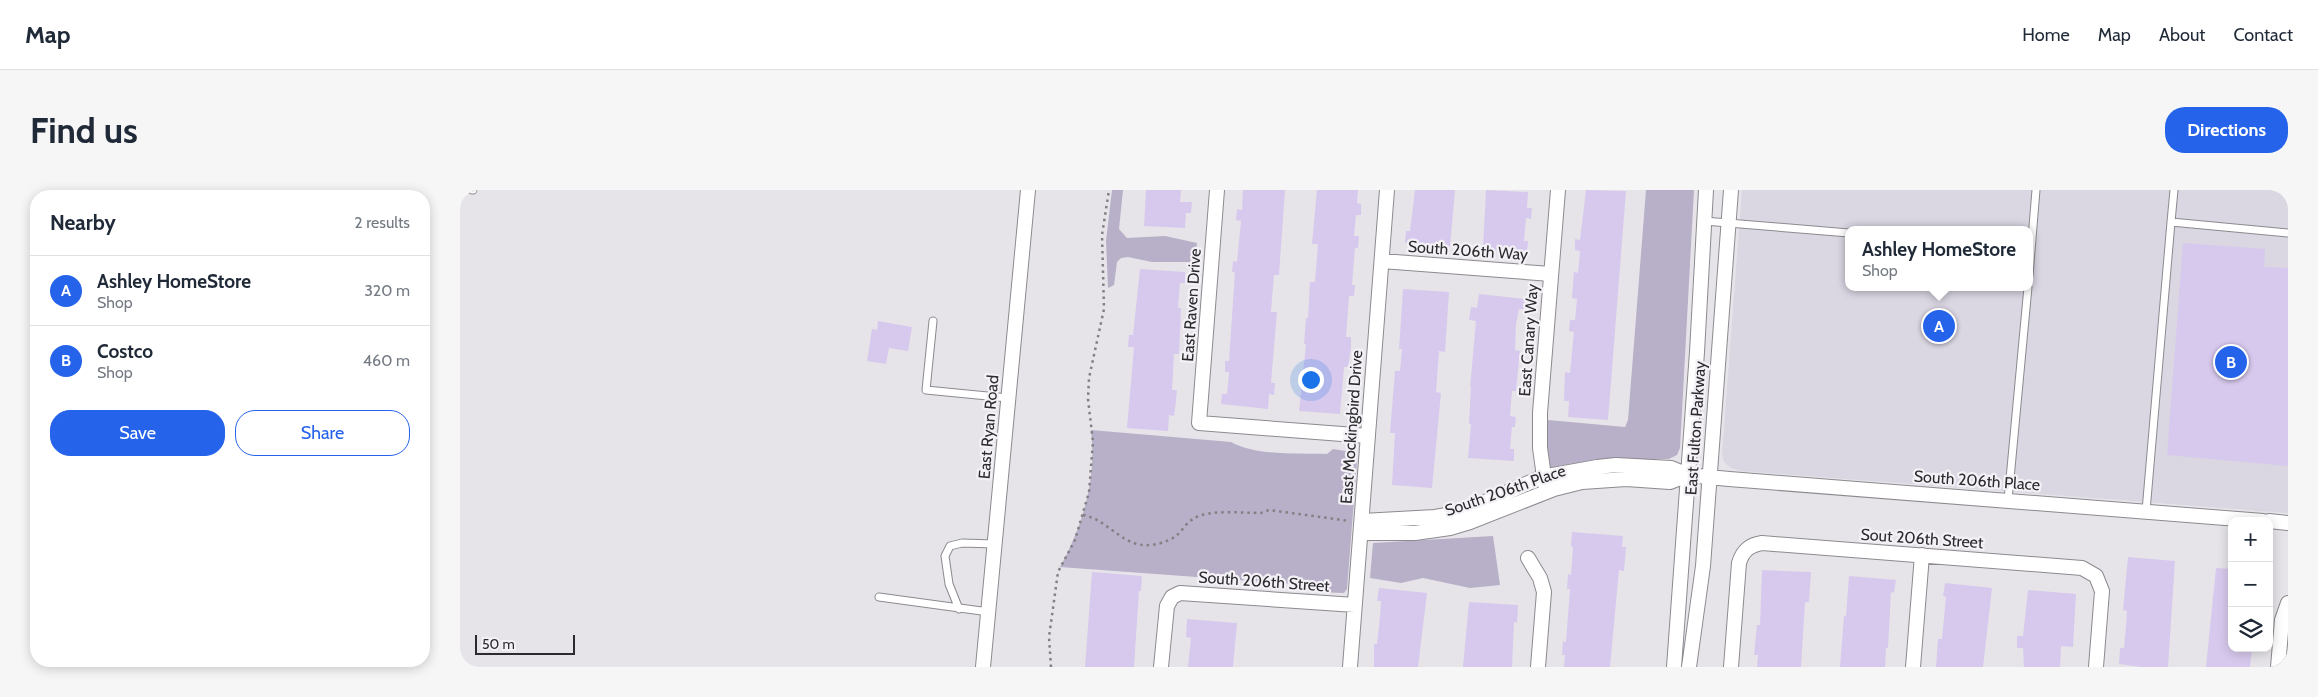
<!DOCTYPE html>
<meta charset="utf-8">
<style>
:root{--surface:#fff;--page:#f6f6f7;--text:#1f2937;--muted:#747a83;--line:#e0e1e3;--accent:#2563eb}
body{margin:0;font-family:Cabin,sans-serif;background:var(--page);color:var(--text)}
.controls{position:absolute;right:15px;bottom:15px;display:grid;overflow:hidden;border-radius:10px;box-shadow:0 2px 12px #0003}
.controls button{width:45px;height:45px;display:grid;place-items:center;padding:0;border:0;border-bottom:1px solid var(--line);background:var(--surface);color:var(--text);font:25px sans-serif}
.scale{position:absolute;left:15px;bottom:12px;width:100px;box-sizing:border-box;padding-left:5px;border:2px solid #2b2a2c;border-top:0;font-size:14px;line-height:18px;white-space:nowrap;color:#2b2a2c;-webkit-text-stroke:4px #f3f1f6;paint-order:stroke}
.you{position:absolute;left:850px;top:189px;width:18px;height:18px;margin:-12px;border:4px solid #fff;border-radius:50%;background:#1a73e8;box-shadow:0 0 0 8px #1a73e833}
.badge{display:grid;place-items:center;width:32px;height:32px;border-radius:50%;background:var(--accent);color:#fff;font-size:16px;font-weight:700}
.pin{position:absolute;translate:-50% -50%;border:2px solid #fff;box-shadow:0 1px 5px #0006}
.popup{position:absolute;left:1385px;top:36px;width:188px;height:65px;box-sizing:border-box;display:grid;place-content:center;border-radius:10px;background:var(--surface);filter:drop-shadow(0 1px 4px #0005);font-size:16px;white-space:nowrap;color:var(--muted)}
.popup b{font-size:19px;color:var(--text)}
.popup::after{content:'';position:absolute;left:50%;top:100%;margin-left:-10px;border:10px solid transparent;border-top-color:var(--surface)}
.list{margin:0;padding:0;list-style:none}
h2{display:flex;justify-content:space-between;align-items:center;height:65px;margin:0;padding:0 20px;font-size:21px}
h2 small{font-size:16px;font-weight:400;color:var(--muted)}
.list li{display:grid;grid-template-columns:32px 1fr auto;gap:15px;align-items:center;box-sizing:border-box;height:70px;padding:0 20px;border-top:1px solid var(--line)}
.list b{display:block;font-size:19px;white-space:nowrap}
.list p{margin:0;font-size:16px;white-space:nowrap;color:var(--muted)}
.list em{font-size:16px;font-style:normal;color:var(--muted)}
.actions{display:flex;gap:10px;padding:15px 20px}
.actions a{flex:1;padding:11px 0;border:1px solid var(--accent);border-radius:20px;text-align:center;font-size:18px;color:var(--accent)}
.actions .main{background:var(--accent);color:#fff}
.icon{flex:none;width:28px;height:28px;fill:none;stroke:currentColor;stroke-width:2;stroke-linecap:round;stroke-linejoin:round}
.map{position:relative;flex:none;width:1828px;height:477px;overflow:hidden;border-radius:20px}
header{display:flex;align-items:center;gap:30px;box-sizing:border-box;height:70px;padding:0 25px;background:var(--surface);border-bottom:1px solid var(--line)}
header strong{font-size:24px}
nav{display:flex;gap:28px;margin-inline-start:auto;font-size:18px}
.intro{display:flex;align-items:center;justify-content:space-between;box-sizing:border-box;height:120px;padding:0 30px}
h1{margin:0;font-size:35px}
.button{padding:12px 22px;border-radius:20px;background:var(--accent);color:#fff;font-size:18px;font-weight:700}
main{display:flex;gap:30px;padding:0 30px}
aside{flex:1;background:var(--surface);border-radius:20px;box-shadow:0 2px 12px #0003}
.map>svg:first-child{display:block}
.built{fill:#dad6e2;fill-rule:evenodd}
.green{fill:#b8afc8}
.building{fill:#d7c9ed}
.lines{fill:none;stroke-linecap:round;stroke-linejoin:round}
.service-casing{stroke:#8c8a8f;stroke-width:9}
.minor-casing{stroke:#8c8a8f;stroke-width:16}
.path{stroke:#828083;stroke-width:2.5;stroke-dasharray:2.5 4;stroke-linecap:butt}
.service{stroke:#fff;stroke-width:7}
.minor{stroke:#fff;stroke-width:14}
.labels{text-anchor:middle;stroke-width:4.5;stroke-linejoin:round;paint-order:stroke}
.street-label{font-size:16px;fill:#2b2a2c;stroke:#f3f1f6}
</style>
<header>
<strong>Map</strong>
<nav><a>Home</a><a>Map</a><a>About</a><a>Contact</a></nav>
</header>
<div class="intro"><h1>Find us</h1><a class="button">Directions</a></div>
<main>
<aside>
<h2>Nearby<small>2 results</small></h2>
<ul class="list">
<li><span class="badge">A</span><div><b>Ashley HomeStore</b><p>Shop</p></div><em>320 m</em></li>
<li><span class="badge">B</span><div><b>Costco</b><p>Shop</p></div><em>460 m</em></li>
</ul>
<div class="actions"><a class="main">Save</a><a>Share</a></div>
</aside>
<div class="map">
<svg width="1828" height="477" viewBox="0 0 1828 477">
<rect width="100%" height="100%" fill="#e6e4e9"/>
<path class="built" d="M1282 0H1828V323L1281 281 1271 278 1264 272 1262 265ZM1389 40H1569V97H1389Z"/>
<path class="green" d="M652 0H663L659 39 667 48 705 46 737 53 735 72H692L668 67 661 68 657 72 654 95 648 98 646 51Z
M1186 0H1234L1220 258 1217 265 1209 269H1145L1088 279V230L1165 237 1168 230Z
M631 240 771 252C796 266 838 263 867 264L873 259 891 262 897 271 887 399 884 403 856 402 848 395 600 377C623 335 637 289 631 240Z
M1033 346 1040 395 1010 398 963 388 941 393 910 388 913 353Z"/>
<path class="building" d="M686 0H721L720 12H732L731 23H726L725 38 684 36Z
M783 0H825L819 85H814L811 122H817L811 193H815L814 205 809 204 808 219 761 214 762 204H767L769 182H765V171H769L775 82H772L773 71 777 72 781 31 776 30 777 19 782 20Z
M857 0H898L897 13 901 14V25H896L894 46H899L898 58H895L892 95H895L894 106H889L886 147H891V158L888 177H884L880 224 839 221 846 154H844L846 128H848L850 92H855L858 54H852Z
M955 0H995L990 56 945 53 946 41H950Z
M1026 0 1068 2 1067 18H1072L1071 29 1066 28 1064 51H1068L1067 62 1023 59Z
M1126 0 1166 1 1148 230 1108 227 1109 211H1104L1105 182 1110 183 1114 142 1109 141 1110 130H1115L1117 109 1112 108 1114 82 1118 83 1120 61 1115 60V49L1120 50Z
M1723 53 1805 59 1804 77 1828 78V276L1707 265Z
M680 79 725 82V93H720L718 118H721L719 164H714L712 200H717L716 211 714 226 709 225 708 241 667 238 674 157H668L669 145H673Z
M943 99 989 102 985 162 979 161 976 202 981 203 972 298 932 295 935 243H930L935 181H940L942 159H939Z
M1019 104 1065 109 1064 119H1059L1056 135 1055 160 1060 161 1056 201H1052L1050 226 1056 227 1055 237H1052L1050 259H1054V271L1008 268 1011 234H1009L1011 197H1010L1016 131 1009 130 1011 117 1017 118Z
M418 131 452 137 448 161 429 158 426 174 407 171 412 139 417 140Z
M1112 342 1163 346 1162 357H1166L1164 381 1159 380 1150 477H1104L1105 465H1102L1103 451 1106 452 1110 399H1107L1108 384 1111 385 1113 357 1111 356Z
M1668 367 1715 371 1708 477H1681L1659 474 1660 458H1664L1666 437 1667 421 1663 420Z
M1756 378 1772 379V458H1792L1790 477H1746Z
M1302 380 1351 382 1349 412H1345L1341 477H1297L1298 465H1294L1297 435H1300Z
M632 382 682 386 681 401H679L674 477H625Z
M1389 386 1436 390 1434 403 1431 402 1428 458H1426L1425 477H1380L1384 426H1386Z
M1485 393 1532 398 1523 477H1476L1478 449H1482L1486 407 1483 406Z
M919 398 967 403 958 477H914V454H917L920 427 921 411H917Z
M1568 400 1616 404 1613 457 1601 456 1600 477H1564L1563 458H1557V446H1563Z
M1009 412 1058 415 1057 433 1054 432 1052 477H1003Z
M727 429 777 433 773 477H728L731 448 726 447Z"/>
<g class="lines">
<defs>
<path id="service" d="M12 0H13
M1244 31 1389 43
M1711 32 1714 0
M1569 85 1576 0
M473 131 466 200 548 208
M1548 310 1568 97
M1686 321 1711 32 1828 43
M419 407 529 422
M499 419 489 394 485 366 490 356 502 353 535 354"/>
<path id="minor" d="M757 0 739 233 908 246
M922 71 1091 84
M1085 294 1080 258V223L1098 0
M902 331 975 327 992 324 1025 312 1082 287 1137 277 1156 275 1211 278 1228 285 1269 289 1803 331
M1809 331 1828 333
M901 343H955L990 338 1010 332 1094 299 1122 292 1166 289 1210 292 1228 285
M1068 368 1080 388 1084 402 1078 477
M523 477 568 0
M701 477 707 416 712 407 720 403 895 415
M890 477 927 0
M1214 477 1237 162 1246 0
M1229 477 1243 376 1271 0
M1271 477 1279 373C1283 360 1290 355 1302 353L1622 378 1636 386 1642 401 1636 477
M1453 477 1462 365
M1818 477 1822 430 1828 413"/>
</defs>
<use href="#service" class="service-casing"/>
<use href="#minor" class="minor-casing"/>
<path class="path" d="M623 325C646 329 661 354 684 355 694 356 709 352 717 345 722 341 726 333 733 329 747 319 783 323 801 323L809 320 890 331
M591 477 589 447 598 382 615 350 629 302 633 252 628 209 629 188 644 119 642 45 649 0"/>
<use href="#service" class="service"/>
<use href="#minor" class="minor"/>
</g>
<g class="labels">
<g class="street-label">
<text transform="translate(1008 60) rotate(4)" y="6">South 206th Way</text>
<text transform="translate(731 115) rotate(-86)" y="6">East Raven Drive</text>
<text transform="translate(1068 150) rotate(-86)" y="6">East Canary Way</text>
<text transform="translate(528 237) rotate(-85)" y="6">East Ryan Road</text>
<text transform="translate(891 237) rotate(-86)" y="6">East Mockingbird Drive</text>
<text transform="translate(1235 238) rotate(-86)" y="6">East Fulton Parkway</text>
<text transform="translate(1517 290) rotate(4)" y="6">South 206th Place</text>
<text transform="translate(1045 300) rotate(-19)" y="6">South 206th Place</text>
<text transform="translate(1462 348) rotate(4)" y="6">Sout 206th Street</text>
<text transform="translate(804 391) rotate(4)" y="6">South 206th Street</text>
</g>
</g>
</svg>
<div class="controls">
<button>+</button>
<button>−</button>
<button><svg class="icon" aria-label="layers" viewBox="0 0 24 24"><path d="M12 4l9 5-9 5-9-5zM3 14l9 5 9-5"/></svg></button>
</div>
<div class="scale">50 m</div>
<div class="you"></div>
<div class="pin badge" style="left:1479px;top:136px">A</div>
<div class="popup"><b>Ashley HomeStore</b>Shop</div>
<div class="pin badge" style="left:1771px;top:172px">B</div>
</div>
</main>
